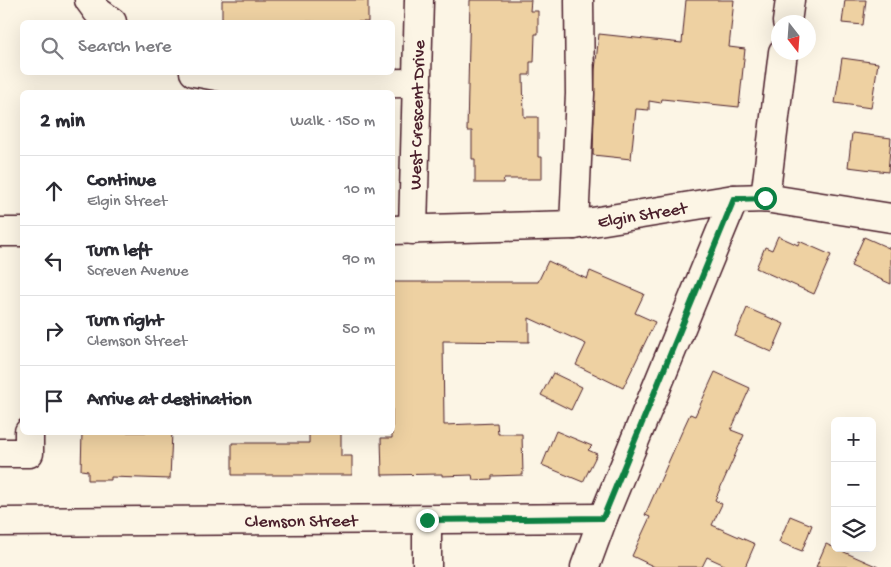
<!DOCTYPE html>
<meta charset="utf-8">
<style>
:root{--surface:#fff;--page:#f7f7f7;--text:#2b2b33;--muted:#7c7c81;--line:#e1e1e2}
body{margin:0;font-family:"Gochi Hand",sans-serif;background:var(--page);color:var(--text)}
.controls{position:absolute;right:15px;bottom:15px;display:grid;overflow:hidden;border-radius:8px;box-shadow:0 5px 20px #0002}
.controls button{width:45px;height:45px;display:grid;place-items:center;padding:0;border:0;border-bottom:1px solid var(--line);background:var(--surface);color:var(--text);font:25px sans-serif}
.compass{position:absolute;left:771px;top:15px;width:45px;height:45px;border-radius:50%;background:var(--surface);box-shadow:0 5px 20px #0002;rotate:163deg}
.stop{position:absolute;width:15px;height:15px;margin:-11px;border:4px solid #0b8043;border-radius:50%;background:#fff}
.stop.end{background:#0b8043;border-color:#fff;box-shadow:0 1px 5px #0008}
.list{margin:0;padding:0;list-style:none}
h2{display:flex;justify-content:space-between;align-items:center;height:65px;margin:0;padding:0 20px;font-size:21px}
h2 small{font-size:16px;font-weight:400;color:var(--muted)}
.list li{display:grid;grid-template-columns:32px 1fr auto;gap:15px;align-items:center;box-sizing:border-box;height:70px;padding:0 20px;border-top:1px solid var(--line)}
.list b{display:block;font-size:19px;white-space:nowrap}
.list p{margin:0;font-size:16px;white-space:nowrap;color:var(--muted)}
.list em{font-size:16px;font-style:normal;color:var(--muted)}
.icon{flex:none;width:28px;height:28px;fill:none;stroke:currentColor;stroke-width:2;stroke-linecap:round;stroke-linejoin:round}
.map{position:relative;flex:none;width:891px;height:567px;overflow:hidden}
.search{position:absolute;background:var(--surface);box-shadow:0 5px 20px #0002;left:20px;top:20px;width:375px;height:55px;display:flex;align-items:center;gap:12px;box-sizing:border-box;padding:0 18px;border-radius:8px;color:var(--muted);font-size:19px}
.panel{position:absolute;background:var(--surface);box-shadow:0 5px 20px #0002;left:20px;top:90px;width:375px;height:345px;border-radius:8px}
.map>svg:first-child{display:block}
.building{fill:#eed1a2;stroke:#4a1f2b}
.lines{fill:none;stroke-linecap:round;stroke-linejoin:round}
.minor-casing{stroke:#4a1f2b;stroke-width:31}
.minor{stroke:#fcf5e5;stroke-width:28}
.route{stroke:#0b8043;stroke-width:6}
.labels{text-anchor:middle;stroke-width:4.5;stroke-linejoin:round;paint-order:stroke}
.street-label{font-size:18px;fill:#4a1f2b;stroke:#fcf5e5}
</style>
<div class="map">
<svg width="891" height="567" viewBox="0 0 891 567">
<rect width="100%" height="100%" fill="#fcf5e5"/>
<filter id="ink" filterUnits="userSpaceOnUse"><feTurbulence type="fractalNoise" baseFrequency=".02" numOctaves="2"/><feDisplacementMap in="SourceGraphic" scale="10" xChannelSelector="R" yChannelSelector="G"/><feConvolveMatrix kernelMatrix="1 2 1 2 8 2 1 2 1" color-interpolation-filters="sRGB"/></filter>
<g filter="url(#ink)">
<path class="building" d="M222 0H368V22L267 21 238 22V20L222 19Z
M470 0H531L530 11H538V34H535L534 62H530V75H523L524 117H538V157H542V179H504L503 183H475V159H472V131H467Z
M686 0H734L729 47 745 49 739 107 662 99 661 103 649 101V110L636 109 631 159 593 155 595 70 599 34 682 43Z
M845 0H866L863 25 842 23Z
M842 58 878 63 871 108 835 103Z
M852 133 891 138 888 172 848 167Z
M778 236 798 245 799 241 831 255 814 294 756 268 765 247 772 250Z
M864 237 891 249V284L851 266Z
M548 261 587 279 590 271 644 294 635 313 655 322 623 388 576 365 586 344 529 318V342L443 341 444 425 497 423 498 434H522L523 475 492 476V479L473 480 472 475 442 476V474L382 475 381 438H392V282H538Z
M747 308 784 324 772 352 735 336Z
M715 372 750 388 731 430 744 435 715 500 722 504 712 525 755 544 745 567H729L707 557 702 567H655L632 556 650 517 645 515 684 427 690 414 695 416Z
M553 373 582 387 571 410 541 395Z
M556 431 592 446 588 450 597 454 583 482 542 465Z
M82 432H172L170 479 111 477V480H88V471L81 470Z
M309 432H341V456H352V475H232V443H309Z
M790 516 812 525 802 551 779 542Z
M826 544 835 548 878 567H816Z"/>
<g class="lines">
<defs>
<g id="minor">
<path d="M89 0 97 11 112 22"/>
<path d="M787 22 790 0"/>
<path d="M194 72 260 84 417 83"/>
<path d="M765 198 783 52"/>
<path d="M574 225 580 94 579 0"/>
<path id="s1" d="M392 230 574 225 734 199 765 198 891 218"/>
<path id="s2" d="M413 230 419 0"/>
<path d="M0 232H22"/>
<path d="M0 453H29V432"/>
<path id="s3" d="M0 522 603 518"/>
<path d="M427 567V520"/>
<path d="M585 567 603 518 734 199"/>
</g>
</defs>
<use href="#minor" class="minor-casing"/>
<use href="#minor" class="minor"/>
</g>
</g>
<g class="lines" filter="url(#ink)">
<path class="route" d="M427 520 603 518 734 199 765 198"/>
</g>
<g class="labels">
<g class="street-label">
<text dy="6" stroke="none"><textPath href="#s2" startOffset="115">West Crescent Drive</textPath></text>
<text dy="6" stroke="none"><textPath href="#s1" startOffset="251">Elgin Street</textPath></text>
<text dy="6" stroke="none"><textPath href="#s3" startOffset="301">Clemson Street</textPath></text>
</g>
</g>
</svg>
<div class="controls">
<button>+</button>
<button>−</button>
<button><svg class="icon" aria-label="layers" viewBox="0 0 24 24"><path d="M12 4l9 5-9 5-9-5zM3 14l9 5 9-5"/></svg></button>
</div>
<svg class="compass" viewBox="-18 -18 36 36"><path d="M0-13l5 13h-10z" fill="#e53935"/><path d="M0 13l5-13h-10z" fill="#7c7c81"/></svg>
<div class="stop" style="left:765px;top:198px"></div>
<div class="stop end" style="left:427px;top:520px"></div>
<div class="search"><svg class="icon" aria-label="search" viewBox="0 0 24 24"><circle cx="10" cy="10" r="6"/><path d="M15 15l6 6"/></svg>Search here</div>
<section class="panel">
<h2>2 min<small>Walk · 150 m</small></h2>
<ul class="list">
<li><svg class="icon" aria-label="ahead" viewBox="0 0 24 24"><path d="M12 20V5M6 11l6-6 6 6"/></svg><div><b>Continue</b><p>Elgin Street</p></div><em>10 m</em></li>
<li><svg class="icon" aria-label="left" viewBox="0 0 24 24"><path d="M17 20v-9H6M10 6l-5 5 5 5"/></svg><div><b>Turn left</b><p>Screven Avenue</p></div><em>90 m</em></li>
<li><svg class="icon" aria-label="right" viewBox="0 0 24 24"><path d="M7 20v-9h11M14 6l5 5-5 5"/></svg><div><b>Turn right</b><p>Clemson Street</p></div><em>50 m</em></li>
<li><svg class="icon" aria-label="arrive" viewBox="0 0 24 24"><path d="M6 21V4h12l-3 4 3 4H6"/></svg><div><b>Arrive at destination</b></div></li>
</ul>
</section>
</div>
